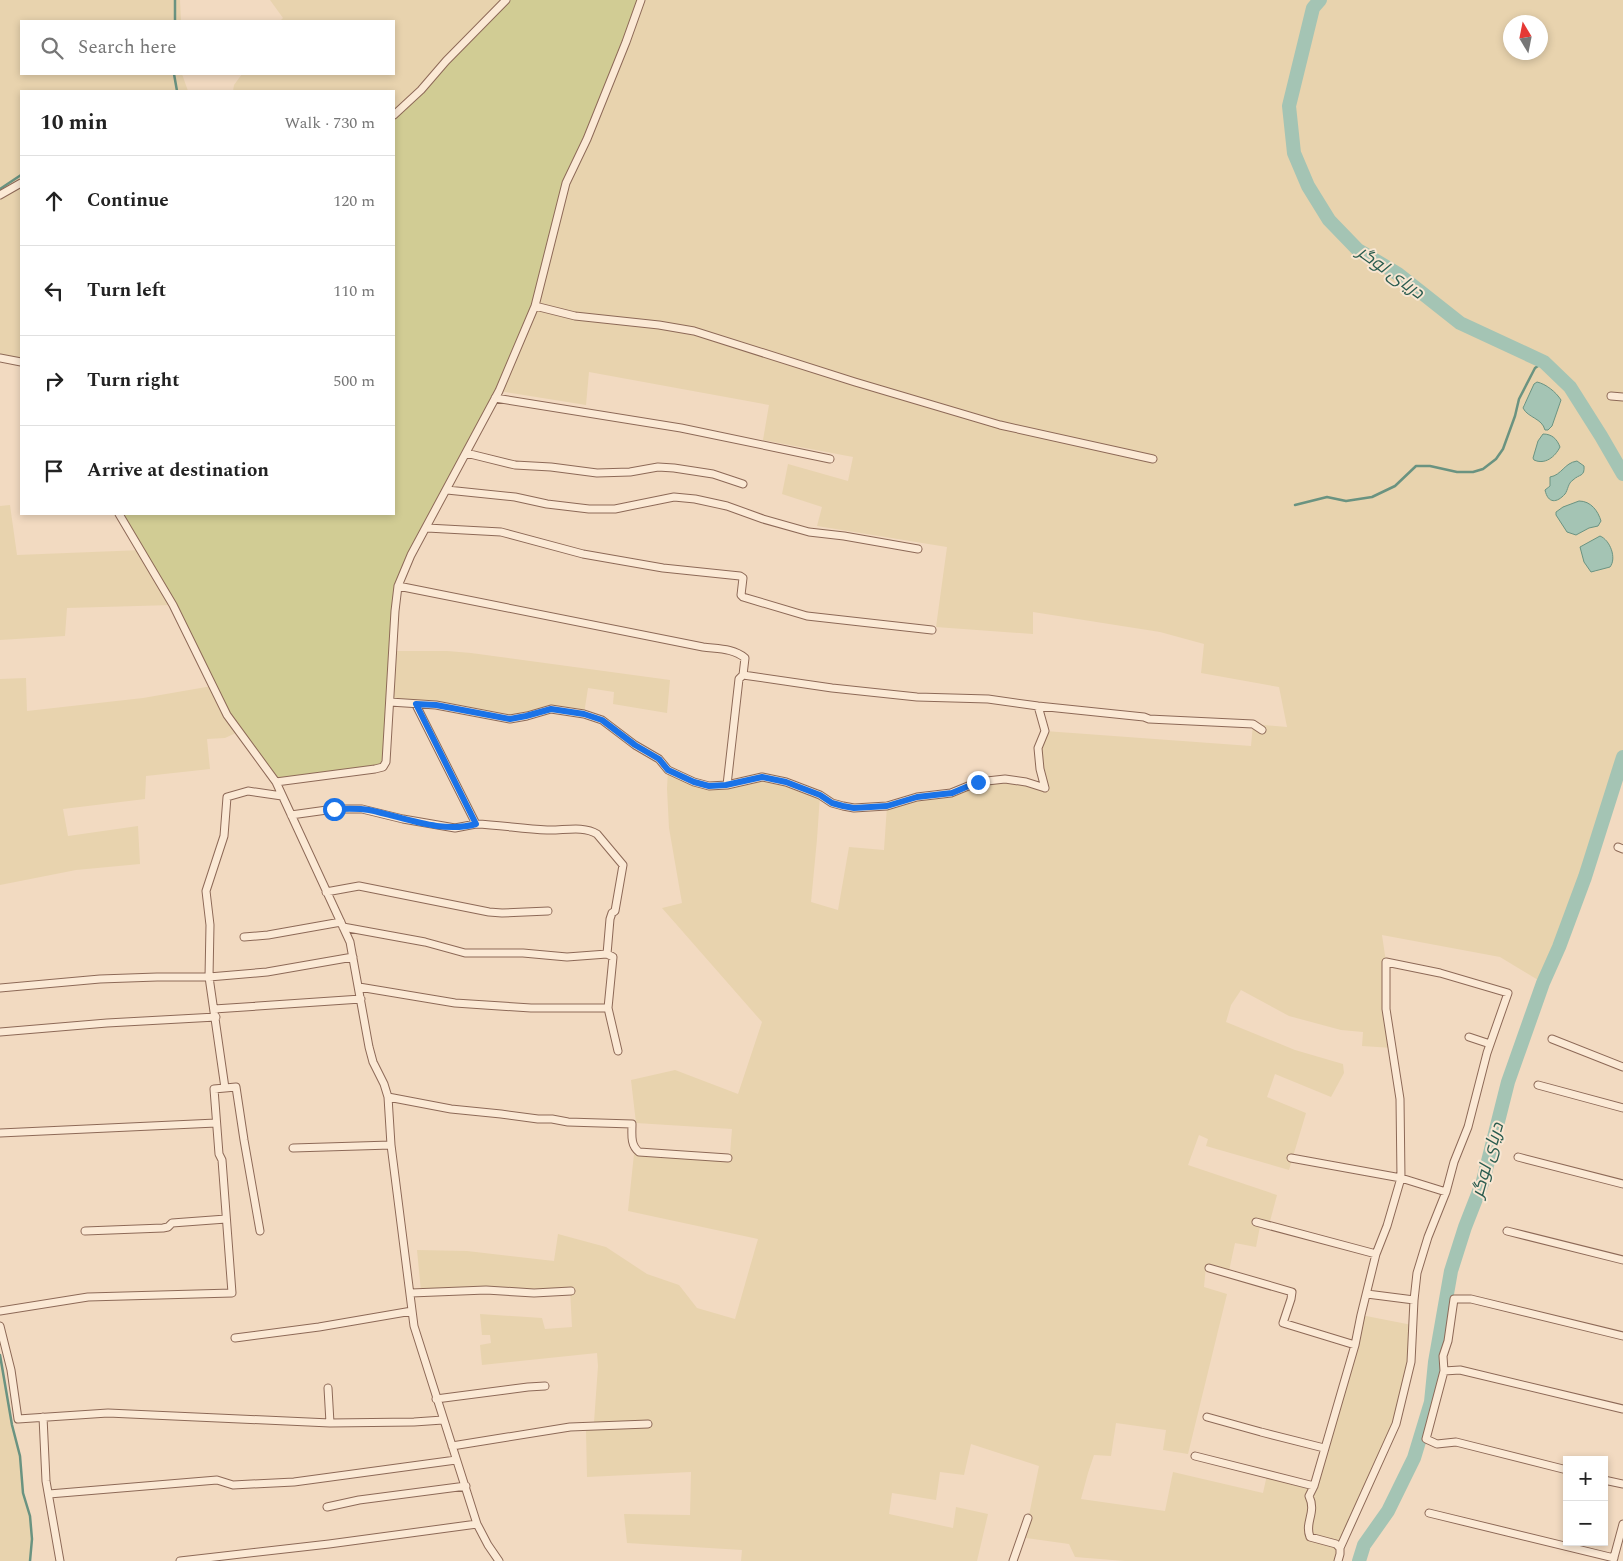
<!DOCTYPE html>
<meta charset="utf-8">
<style>
:root{--surface:#fff;--page:#f2f2f2;--text:#222;--muted:#767676;--line:#e0e0e0}
body{margin:0;font-family:Spectral,Cairo,serif;background:var(--page);color:var(--text)}
.controls{position:absolute;right:15px;bottom:15px;display:grid;overflow:hidden;border-radius:0px;box-shadow:0 2px 8px #0003}
.controls button{width:45px;height:45px;display:grid;place-items:center;padding:0;border:0;border-bottom:1px solid var(--line);background:var(--surface);color:var(--text);font:25px sans-serif}
.compass{position:absolute;left:1503px;top:15px;width:45px;height:45px;border-radius:50%;background:var(--surface);box-shadow:0 2px 8px #0003;rotate:350deg}
.stop{position:absolute;width:15px;height:15px;margin:-11px;border:4px solid #1a73e8;border-radius:50%;background:#fff}
.stop.end{background:#1a73e8;border-color:#fff;box-shadow:0 1px 5px #0008}
.list{margin:0;padding:0;list-style:none}
h2{display:flex;justify-content:space-between;align-items:center;height:65px;margin:0;padding:0 20px;font-size:21px}
h2 small{font-size:16px;font-weight:400;color:var(--muted)}
.list li{display:grid;grid-template-columns:32px 1fr auto;gap:15px;align-items:center;box-sizing:border-box;height:90px;padding:0 20px;border-top:1px solid var(--line)}
.list b{display:block;font-size:19px;white-space:nowrap}
.list em{font-size:16px;font-style:normal;color:var(--muted)}
.icon{flex:none;width:28px;height:28px;fill:none;stroke:currentColor;stroke-width:2;stroke-linecap:round;stroke-linejoin:round}
.map{position:relative;flex:none;width:1623px;height:1561px;overflow:hidden}
.search{position:absolute;background:var(--surface);box-shadow:0 2px 8px #0003;left:20px;top:20px;width:375px;height:55px;display:flex;align-items:center;gap:12px;box-sizing:border-box;padding:0 18px;border-radius:0px;color:var(--muted);font-size:19px}
.panel{position:absolute;background:var(--surface);box-shadow:0 2px 8px #0003;left:20px;top:90px;width:375px;height:425px;border-radius:0px}
.map>svg:first-child{display:block}
.farmland{fill:#e8d3ae;fill-rule:evenodd}
.green{fill:#d1cc94}
.water{fill:#a4c4b4;stroke:#6a9381}
.lines{fill:none;stroke-linecap:round;stroke-linejoin:round}
.stream{stroke:#6a9381;stroke-width:2.5}
.river{stroke:#a4c4b4;stroke-width:14}
.minor-casing{stroke:#8d6957;stroke-width:9}
.minor{stroke:#fbe9d5;stroke-width:7}
.route{stroke:#1a73e8;stroke-width:6}
.labels{text-anchor:middle;stroke-width:4;stroke-linejoin:round;paint-order:stroke}
.water-label{font-size:18px;font-style:italic;fill:#2a5c4f;stroke:#f8e6d2}
</style>
<div class="map">
<svg width="1623" height="1561" viewBox="0 0 1623 1561">
<rect width="100%" height="100%" fill="#f2dac1"/>
<path class="farmland" d="M0 0H180L181 21H21V74H182L188 91H21V362L0 358Z
M270 0H506L394 115V91H233L234 85 242 74H394V21H280L283 18Z
M641 0H1623V757L1585 877 1559 946 1543 983 1500 957 1382 935 1386 962V1009L1393 1048 1362 1046 1363 1032 1341 1030 1289 1016 1241 990 1231 1005 1226 1022 1295 1050 1343 1064 1344 1073 1331 1097 1275 1074 1267 1097 1306 1113 1289 1170 1206 1146 1208 1139 1199 1135 1188 1165 1277 1195 1269 1225 1261 1221 1256 1247 1235 1243 1229 1271 1206 1266 1204 1287 1227 1294 1188 1454 1163 1450 1166 1430 1116 1423 1111 1456 1094 1455 1088 1473 1081 1499 1165 1511 1173 1472 1263 1493 1267 1475 1314 1486 1361 1315 1412 1325 1411 1362 1396 1424 1338 1561H1125L1075 1557 1069 1544 1026 1538V1530L1039 1466 971 1444 964 1475 940 1472 936 1500 892 1493 889 1514 953 1528 956 1507 988 1514 977 1561H741L742 1550 627 1543 624 1514 690 1515 691 1472 587 1477 586 1431 594 1422 598 1366 597 1353 482 1365 480 1345 491 1343 490 1335H482L480 1314 542 1318 545 1329 572 1327 570 1289 421 1291 417 1250 467 1251 554 1261 558 1234 606 1247 647 1274 679 1285 697 1308 735 1319 758 1239 628 1211 634 1154H730L732 1129 636 1123 631 1080 675 1070 738 1094 762 1022 662 908 682 903 669 828 667 789 668 770 709 786 762 777 820 795 817 839 811 902 838 910 849 847 884 850 887 806 1005 779 1044 788 1038 748 1045 731 1251 746 1253 724 1287 727 1279 687 1201 673 1204 644 1160 632 1033 612V634L936 627 947 547 817 526 822 507 782 494 788 464 848 481 853 457 763 440 769 405 589 372 586 405 499 391 566 183ZM1510 22H1540V52H1510ZM1548 386 1560 398 1561 401 1552 426 1545 427 1541 422 1528 415 1523 405 1530 395ZM1566 465 1581 476 1572 480 1566 493 1547 488ZM1579 501 1598 526 1589 528 1576 535 1567 532 1561 521 1563 507ZM1605 538 1613 554 1601 569 1595 572 1583 545Z
M10 505 17 555 142 550 173 605 67 608 65 636 0 640V506Z
M393 651H447L471 653 670 680 667 713 613 704 614 692 588 688 584 714 551 709 510 719 436 705 390 702Z
M26 678 27 711 143 698 212 686 238 732 225 738 207 739 210 769 146 776 145 799 63 809 68 836 138 826 140 864 76 870 0 885V679Z
M0 1355 12 1425 20 1456 23 1493 30 1516 32 1539 30 1561H0Z"/>
<path class="green" d="M506 0H641L566 183 535 306 499 391 398 586 383 767 276 782 238 732 173 605 119 514H394V115Z"/>
<path class="water" d="M1537 382C1546 384 1556 392 1561 400L1552 426 1548 430H1545C1542 418 1528 418 1523 408L1534 384Z
M1543 434C1552 434 1557 439 1560 447 1555 457 1545 465 1534 460L1533 458 1538 441Z
M1577 461 1584 466C1585 477 1579 474 1573 480 1568 483 1568 490 1565 494 1557 503 1548 504 1545 490L1550 486V477C1562 475 1564 463 1577 461Z
M1579 501C1591 501 1598 511 1601 521L1598 526 1589 528 1576 535 1567 532 1556 515V512L1563 507Z
M1600 536C1610 540 1617 558 1610 567L1591 572 1584 562 1580 547Z"/>
<g class="lines">
<path class="stream" d="M175 0V21
M174 74 177 91
M0 189 21 175
M1295 505 1327 497 1346 501 1372 497 1395 486 1416 466H1430L1457 472H1473L1483 469 1496 459 1503 449 1515 416 1519 399 1535 368 1544 362
M0 1355 12 1425 20 1456 23 1493 30 1516 32 1539 30 1561"/>
<path class="river" d="M1320 0 1313 8 1289 106 1294 153 1308 186 1329 220 1358 250 1398 274 1460 323 1544 362 1570 387 1601 436 1623 474
M1359 1561 1364 1545 1388 1511 1414 1458 1431 1402 1435 1362 1451 1271 1465 1227 1483 1181 1508 1082 1543 983 1559 947 1585 877 1623 757"/>
<defs>
<path id="minor" d="M394 115 421 90 446 61 506 0
M0 195 21 183
M535 306 575 316 659 325 694 331 855 382 1000 425 1153 459
M0 358 21 362
M1611 396 1623 397
M495 398 681 428 830 459
M466 453 515 465 551 467 597 473 630 472 658 467 674 468 713 474 743 484
M447 490 515 497 547 504 589 509H615L674 497 695 499 727 506 763 519 809 532 844 536 918 549
M119 514 173 605 227 715 276 782 350 942 369 1047 373 1062 384 1084 388 1097 391 1145 414 1326 477 1524 488 1545 499 1561
M427 528 501 532 583 554 663 568 740 576 743 578 741 595 743 597 807 616 932 630
M398 586 703 647C717 649 733 648 745 658L743 675 739 679 727 785
M743 675 832 688 917 697 988 699 1038 706 1144 717 1149 719 1253 724 1262 730
M390 702 436 705 510 719 527 716 551 709 584 714 602 720 635 745 659 759 668 770 694 782 709 786 727 785 762 777 786 782 820 795 832 803 843 806 854 808 887 806 917 797 951 793 978 782 1005 779 1026 782 1045 788
M416 705 476 824C500 825 523 829 547 830 562 831 583 825 597 834L623 865 615 911 612 913 610 919 607 954 613 957 608 1008 618 1051
M1038 706 1045 731 1038 748 1040 769 1045 788
M276 782 375 769 383 767 386 762 395 611 398 586 411 555 499 391 535 306 566 183 587 139 626 42 641 0
M291 815 334 809H362L403 819 455 828 476 824
M1618 847 1623 849
M326 892 359 886 489 912 502 913 548 911
M343 927 425 942 465 953H523L567 957 607 954
M244 937 268 935 341 922
M359 987 455 1003 531 1008H608
M0 988 100 979 157 977H209L267 972 353 957
M214 1009 361 999
M0 1032 107 1023 216 1017
M1469 1037 1490 1044
M1552 1039 1623 1067
M1538 1085 1623 1108
M225 1088 209 977 210 925 206 891 224 836 227 797 248 791 282 796
M388 1097 451 1109 501 1114 538 1119H552L568 1122 632 1124C632 1134 630 1145 639 1152L728 1158
M0 1133 216 1123
M293 1148 391 1145
M1518 1157 1623 1184
M1291 1158 1401 1178 1446 1192
M1256 1222 1376 1254
M85 1231 163 1228 168 1227 172 1223 226 1219
M1507 1231 1623 1260
M1209 1268 1292 1292 1291 1299 1283 1323 1355 1345
M411 1293 486 1290 534 1293 571 1291
M1367 1294 1414 1300
M0 1311 88 1297 232 1293 222 1160 219 1154 214 1089 236 1087 244 1140 260 1231
M0 1326 11 1370 18 1419 108 1413 330 1423 414 1422 443 1420
M235 1338 319 1327 412 1311
M1444 1371 1460 1370 1623 1409
M328 1388 330 1423
M436 1399 528 1387 545 1386
M43 1417 46 1481 60 1561
M1207 1417 1261 1432 1324 1448
M452 1446 570 1427 648 1424
M1195 1456 1314 1486
M1567 1470 1456 1442 1437 1444 1426 1439 1444 1371 1443 1356 1448 1341 1454 1299H1471L1623 1336
M1604 1480 1623 1484
M49 1494 217 1480 233 1485 294 1482 456 1460
M327 1507 359 1500 466 1486
M1429 1513 1614 1558
M180 1561 329 1544 477 1524
M1013 1561 1028 1518
M1338 1561 1340 1554V1548L1396 1424 1411 1362 1414 1300 1417 1273 1428 1237 1446 1192 1454 1162 1468 1127 1487 1053 1508 993 1440 973 1386 962V1009L1400 1099 1401 1178 1387 1226 1376 1254 1361 1315 1355 1345 1314 1486 1309 1496C1317 1513 1304 1522 1310 1537L1336 1544 1340 1548
M1613 1561 1623 1524"/>
</defs>
<use href="#minor" class="minor-casing"/>
<use href="#minor" class="minor"/>
</g>
<g class="lines">
<path class="route" d="M334 809C345 809 358 808 369 810 404 817 441 834 476 824L416 704 436 705 510 719 526 716 551 709 584 714 602 720 635 745 659 759 668 770 694 782 709 786 726 785 762 777 786 782 820 795 832 803 843 806 854 808 887 806 917 797 952 793 978 782"/>
</g>
<g class="labels">
<g class="water-label">
<text transform="translate(1391 272) rotate(36)" y="6">دریای لوگر</text>
<text transform="translate(1487 1160) rotate(-74)" y="6">دریای لوگر</text>
</g>
</g>
</svg>
<div class="controls">
<button>+</button>
<button>−</button>
</div>
<svg class="compass" viewBox="-18 -18 36 36"><path d="M0-13l5 13h-10z" fill="#e53935"/><path d="M0 13l5-13h-10z" fill="#767676"/></svg>
<div class="stop" style="left:334px;top:809px"></div>
<div class="stop end" style="left:978px;top:782px"></div>
<div class="search"><svg class="icon" aria-label="search" viewBox="0 0 24 24"><circle cx="10" cy="10" r="6"/><path d="M15 15l6 6"/></svg>Search here</div>
<section class="panel">
<h2>10 min<small>Walk · 730 m</small></h2>
<ul class="list">
<li><svg class="icon" aria-label="ahead" viewBox="0 0 24 24"><path d="M12 20V5M6 11l6-6 6 6"/></svg><div><b>Continue</b></div><em>120 m</em></li>
<li><svg class="icon" aria-label="left" viewBox="0 0 24 24"><path d="M17 20v-9H6M10 6l-5 5 5 5"/></svg><div><b>Turn left</b></div><em>110 m</em></li>
<li><svg class="icon" aria-label="right" viewBox="0 0 24 24"><path d="M7 20v-9h11M14 6l5 5-5 5"/></svg><div><b>Turn right</b></div><em>500 m</em></li>
<li><svg class="icon" aria-label="arrive" viewBox="0 0 24 24"><path d="M6 21V4h12l-3 4 3 4H6"/></svg><div><b>Arrive at destination</b></div></li>
</ul>
</section>
</div>
